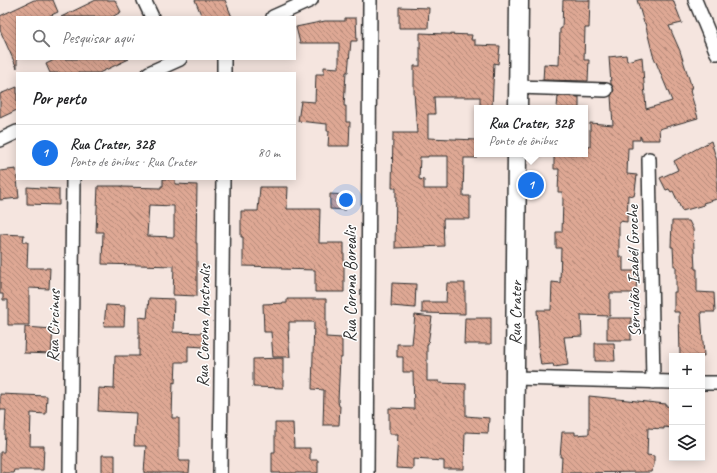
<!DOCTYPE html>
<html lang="pt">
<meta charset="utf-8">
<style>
:root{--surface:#fff;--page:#f6f6f6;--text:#202124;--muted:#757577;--line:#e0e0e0;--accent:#1a73e8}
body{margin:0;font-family:Caveat,sans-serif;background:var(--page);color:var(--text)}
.controls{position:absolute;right:12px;bottom:12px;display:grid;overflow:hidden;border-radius:0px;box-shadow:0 2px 10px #0003}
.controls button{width:36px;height:36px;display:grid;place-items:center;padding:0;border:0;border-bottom:1px solid var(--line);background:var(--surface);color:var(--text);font:20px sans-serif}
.you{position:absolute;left:346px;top:200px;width:14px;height:14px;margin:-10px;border:3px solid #fff;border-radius:50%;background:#1a73e8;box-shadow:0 0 0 6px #1a73e833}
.badge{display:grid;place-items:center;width:26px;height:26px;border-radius:50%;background:var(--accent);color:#fff;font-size:13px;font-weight:700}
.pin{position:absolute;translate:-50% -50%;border:2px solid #fff;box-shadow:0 1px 4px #0006}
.popup{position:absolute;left:474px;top:105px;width:114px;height:52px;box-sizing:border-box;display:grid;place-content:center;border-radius:0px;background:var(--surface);filter:drop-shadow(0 1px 3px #0005);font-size:13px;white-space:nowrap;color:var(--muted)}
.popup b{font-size:15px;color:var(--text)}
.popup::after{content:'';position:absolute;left:50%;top:100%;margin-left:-8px;border:8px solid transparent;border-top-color:var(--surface)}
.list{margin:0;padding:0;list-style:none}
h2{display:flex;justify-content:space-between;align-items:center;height:52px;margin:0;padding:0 16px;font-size:17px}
h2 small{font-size:13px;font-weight:400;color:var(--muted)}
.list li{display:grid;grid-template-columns:26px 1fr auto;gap:12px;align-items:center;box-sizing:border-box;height:56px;padding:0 16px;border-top:1px solid var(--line)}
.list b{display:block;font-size:15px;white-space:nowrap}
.list p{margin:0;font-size:13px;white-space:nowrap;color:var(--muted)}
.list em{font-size:13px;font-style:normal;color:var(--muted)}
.icon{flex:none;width:22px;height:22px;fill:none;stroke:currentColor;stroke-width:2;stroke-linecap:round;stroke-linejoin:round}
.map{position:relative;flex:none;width:717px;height:473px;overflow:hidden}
.search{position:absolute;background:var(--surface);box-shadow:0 2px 10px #0003;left:16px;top:16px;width:280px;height:44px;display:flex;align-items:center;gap:10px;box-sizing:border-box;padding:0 14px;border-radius:0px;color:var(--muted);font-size:15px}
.panel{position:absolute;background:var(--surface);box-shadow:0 2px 10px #0003;left:16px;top:72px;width:280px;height:108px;border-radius:0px}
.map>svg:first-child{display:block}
.building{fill:url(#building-back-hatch);stroke:#2b2b2b;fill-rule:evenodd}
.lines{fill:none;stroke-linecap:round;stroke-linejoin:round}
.street-casing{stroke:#2b2b2b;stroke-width:16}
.secondary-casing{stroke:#2b2b2b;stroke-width:21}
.street{stroke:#fff;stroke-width:13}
.secondary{stroke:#fff;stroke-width:18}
.labels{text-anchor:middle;stroke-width:3;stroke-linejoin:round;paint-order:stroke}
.street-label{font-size:17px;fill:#2b2b2b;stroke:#fff}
</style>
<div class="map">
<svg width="717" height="473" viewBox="0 0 717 473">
<defs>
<pattern id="building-back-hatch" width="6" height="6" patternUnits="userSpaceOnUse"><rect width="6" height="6" fill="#dea894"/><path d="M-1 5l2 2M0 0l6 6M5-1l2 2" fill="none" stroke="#b48979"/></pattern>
</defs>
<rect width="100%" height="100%" fill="#f5e5df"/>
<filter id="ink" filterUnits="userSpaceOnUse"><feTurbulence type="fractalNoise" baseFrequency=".025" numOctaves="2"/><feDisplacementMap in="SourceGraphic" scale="8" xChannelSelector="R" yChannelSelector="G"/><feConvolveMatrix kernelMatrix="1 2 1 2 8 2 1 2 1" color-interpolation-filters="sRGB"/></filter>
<g filter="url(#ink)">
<path class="building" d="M34 0H53L58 12 47 17H17V68L0 30V16Z
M96 0H115L121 12 112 17H61Z
M195 0H225L232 17H202Z
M563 0H590L589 28H585L584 60H589L588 81 543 80 544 64 559 65 560 29 562 28Z
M637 0H673L682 23 669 26 680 51 692 88H690L691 91H690L698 118 659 129 660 140H642L640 136V140H632V148H628L627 174 637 175 635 191 634 196 628 195 627 222 619 221V257H623V271H637L636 293H610V316L581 315 582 336 564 337 568 365 554 367 553 364 541 365 538 346H539L537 310H551L552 282 560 283 561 248H556V232H562L563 200 562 192H558L559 169H554V154H585V147H590V123L613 125 611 96 614 90 611 84 609 57 626 55 627 61 642 57 646 109 672 101 653 55 645 23H644Z
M399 7 429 8 428 28H399Z
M345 18H356L357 41H351L348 72H346L344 106H346V122H350L349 146H328L329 131H327V124L298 121 301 101 315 102 316 74H324V67L339 68V43H300L296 27 325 21H345Z
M420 33 472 35 471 40H475V45L500 46 498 64 494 63 492 108H480V97H434L435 114H428V138L477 140V158H464L463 196H470V219H443L444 246 395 248 396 188H392L393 133H417L414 92V66H420ZM428 156H448V189H424V180L419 179 420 157H428Z
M56 59H129L99 73H50L46 64Z
M17 87V110L0 118V94Z
M558 96 579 97V108H557Z
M711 141 717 161V199L703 203 704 205 682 211 673 191 671 192 669 189 666 190 660 178 678 170 674 161Z
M16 169 19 198 0 200V171Z
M163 179H175V184L197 185 196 243H197V296L173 295 174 266 102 264 103 232H96L98 186H122V187L161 188V186H163ZM149 205 174 206V237L147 236Z
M27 187 59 189V205L27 204Z
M260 187H288L287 209H320L319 243H344V292H315V270L281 269V267L243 266V237H241V211H258Z
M330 194 345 195V210L330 209Z
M672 221H689L693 229 695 269H697V292L714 293 715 312H701L704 356H680L679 312H674V292H676V266H674L673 247H671Z
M0 234 24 235 23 242H28L27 268H50L49 289 29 288V325H8V300H3V294H0Z
M392 283 416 284 415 308 391 306Z
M447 283H465V314L422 313V302H446Z
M149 298 174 299 173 332 204 333V347L188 346V362H176L175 383 173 382 172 418H179V461H190L189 473H144L146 446H134L136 413 98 411 99 388 114 389 115 356H139V317L147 318Z
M287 299H326V337L342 338V358H340L338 401 339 406H340L339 425H323L324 390 312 389 314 322H289V331H288L290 357H273L271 332H264L263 304 287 303Z
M106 305 125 306 124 326H104Z
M415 315 432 317 428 344H427V381H439V383L466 384V416L489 418 488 433 465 432 464 469H444V461L413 459V469L396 468 398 434H389V408L414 409 413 372H403V357H397V344H412Z
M465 318H491V344H464Z
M607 318H631V340H607Z
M25 327 53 329 51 354 24 353Z
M595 343H614L615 361H595Z
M283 358V388L253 387V359Z
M0 394 47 396 46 414 31 413 30 446H44L43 470H14L13 473H0V452H4L6 410H0Z
M589 396 666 404V406L672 407V428L664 427V429L648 428 647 455 654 456V465L651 472 561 473 562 457H560L562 432H575V435L589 434Z
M275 423H293L294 448H310V460H318V473H272V452H275Z
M102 455H115V473H102Z"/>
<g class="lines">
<defs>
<path id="street" d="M144 0 152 17
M695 0 717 53
M273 17 311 0
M149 73 180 59
M224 73V59
M518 87 606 90
M0 140 17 132
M649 159 653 382
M515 378 672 382
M702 383H717
M70 473 73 179
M220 473 223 179
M367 473 370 0"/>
<path id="secondary" d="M518 108 519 0
M514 473 517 154"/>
</defs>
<use href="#street" class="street-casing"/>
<use href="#secondary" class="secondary-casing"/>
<use href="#street" class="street"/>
<use href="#secondary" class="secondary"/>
</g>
</g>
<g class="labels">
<g class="street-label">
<text transform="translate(633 271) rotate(-91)" y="6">Servidão Izabél Groche</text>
<text transform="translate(350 284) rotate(-90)" y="6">Rua Corona Borealis</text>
<text transform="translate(515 313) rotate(-89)" y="6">Rua Crater</text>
<text transform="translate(53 326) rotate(-89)" y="6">Rua Circinus</text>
<text transform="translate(203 326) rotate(-89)" y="6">Rua Corona Australis</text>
</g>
</g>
</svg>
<div class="controls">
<button>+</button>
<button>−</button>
<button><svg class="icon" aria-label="layers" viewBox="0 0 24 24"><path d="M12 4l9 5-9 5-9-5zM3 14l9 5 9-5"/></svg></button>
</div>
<div class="you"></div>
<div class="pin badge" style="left:531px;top:185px">1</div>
<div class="popup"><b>Rua Crater, 328</b>Ponto de ônibus</div>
<div class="search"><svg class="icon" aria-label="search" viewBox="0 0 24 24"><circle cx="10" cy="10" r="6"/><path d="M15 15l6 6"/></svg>Pesquisar aqui</div>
<section class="panel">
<h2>Por perto<small></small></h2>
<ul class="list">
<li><span class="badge">1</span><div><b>Rua Crater, 328</b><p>Ponto de ônibus · Rua Crater</p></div><em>80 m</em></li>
</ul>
</section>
</div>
